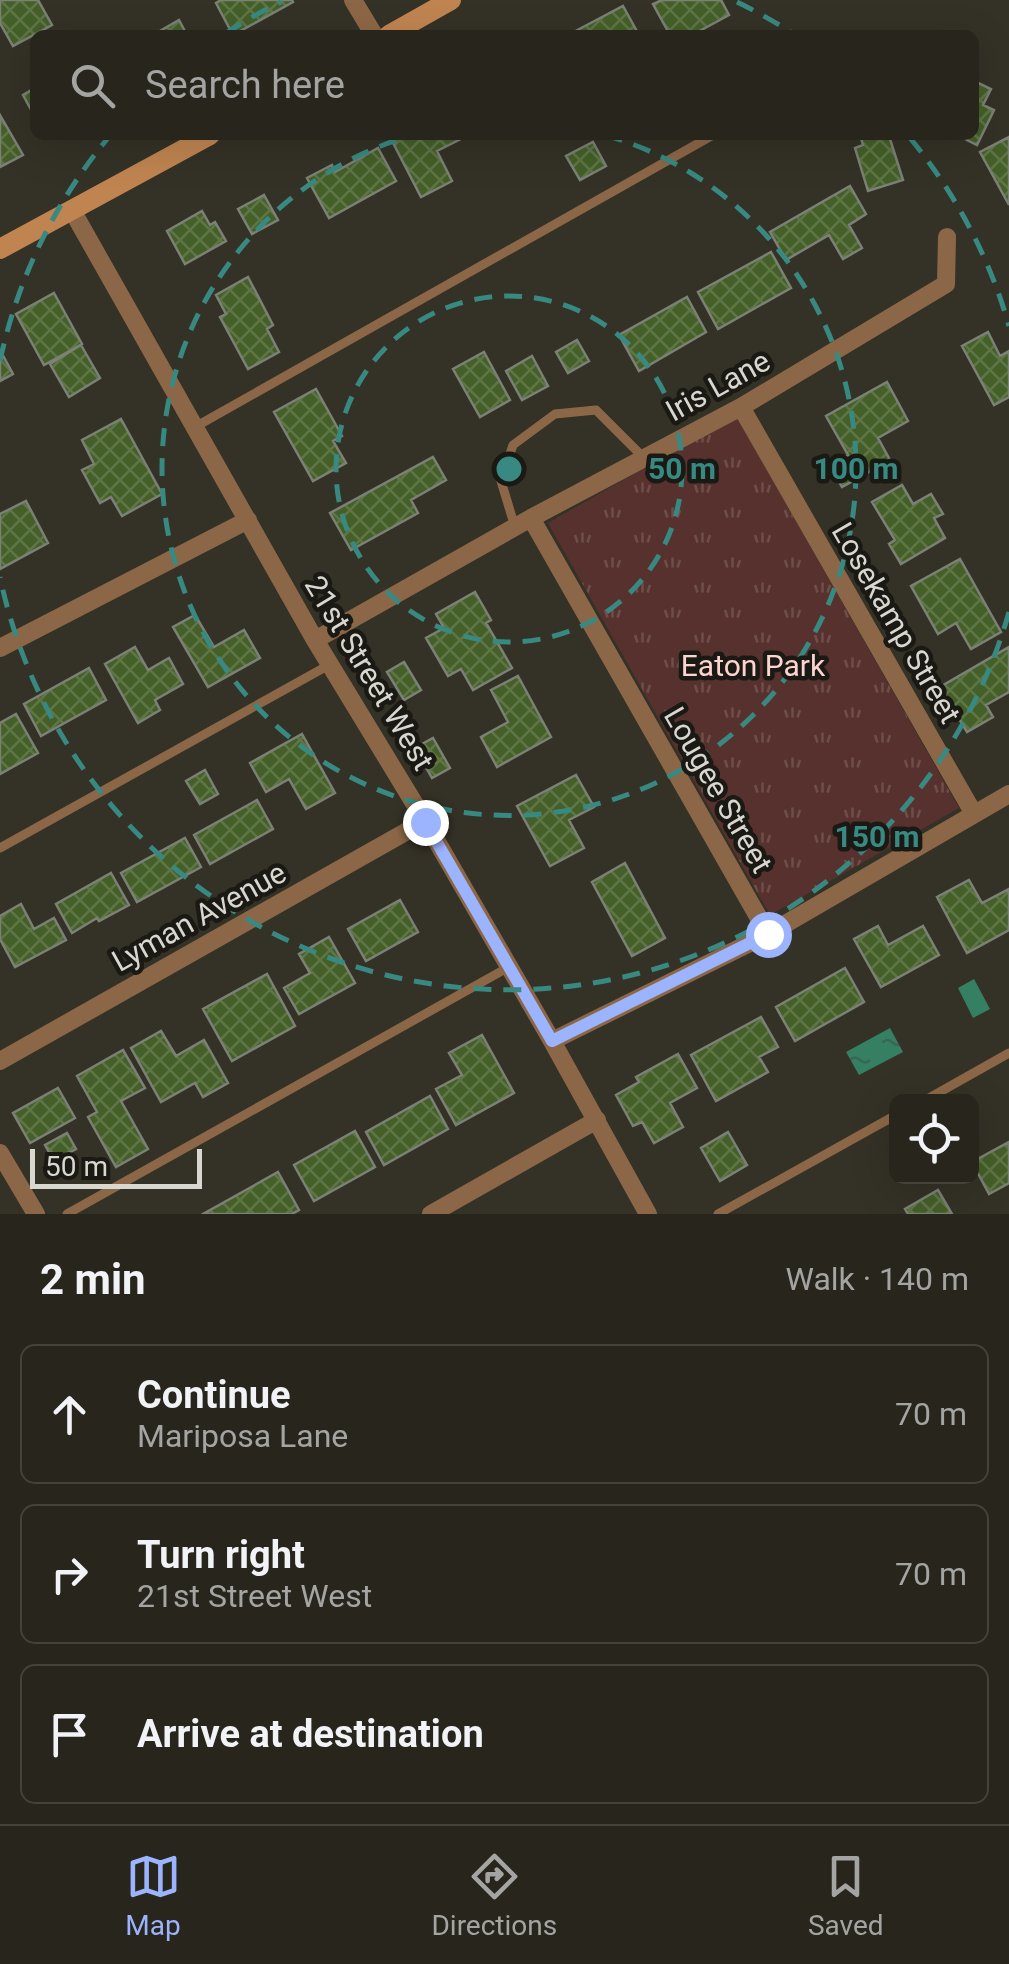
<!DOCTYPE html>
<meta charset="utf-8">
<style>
:root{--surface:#27251c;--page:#2f2d25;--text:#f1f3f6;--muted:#a4a5a3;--line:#43423b;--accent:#9cb4fd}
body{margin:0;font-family:Roboto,sans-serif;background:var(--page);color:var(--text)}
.controls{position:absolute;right:30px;bottom:30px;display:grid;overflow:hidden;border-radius:15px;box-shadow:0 10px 40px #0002}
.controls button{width:90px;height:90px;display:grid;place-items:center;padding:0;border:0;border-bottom:2px solid var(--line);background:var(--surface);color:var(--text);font:50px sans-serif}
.scale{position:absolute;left:30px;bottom:25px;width:172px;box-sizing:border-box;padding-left:10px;border:5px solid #d8d7d0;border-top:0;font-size:28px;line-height:35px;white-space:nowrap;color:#d8d7d0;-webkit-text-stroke:8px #1a1914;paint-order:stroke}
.stop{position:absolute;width:30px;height:30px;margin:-22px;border:8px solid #9cb4fd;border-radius:50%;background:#fff}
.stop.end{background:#9cb4fd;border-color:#fff;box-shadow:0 2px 10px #0008}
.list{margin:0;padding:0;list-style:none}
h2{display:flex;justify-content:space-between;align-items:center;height:130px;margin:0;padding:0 40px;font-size:42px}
h2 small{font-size:32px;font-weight:400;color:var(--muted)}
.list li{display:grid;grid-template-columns:65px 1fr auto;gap:30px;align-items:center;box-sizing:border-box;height:140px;margin:0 20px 20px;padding:0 20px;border:2px solid var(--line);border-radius:15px}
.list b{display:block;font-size:38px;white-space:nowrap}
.list p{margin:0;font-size:32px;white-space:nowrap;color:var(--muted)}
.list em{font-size:32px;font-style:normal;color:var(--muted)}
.icon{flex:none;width:55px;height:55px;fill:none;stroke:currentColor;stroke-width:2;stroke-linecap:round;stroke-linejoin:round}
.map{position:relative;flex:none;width:1009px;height:1214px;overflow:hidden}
.search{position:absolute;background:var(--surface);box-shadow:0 10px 40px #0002;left:30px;right:30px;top:30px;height:110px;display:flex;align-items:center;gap:25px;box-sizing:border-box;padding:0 35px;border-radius:15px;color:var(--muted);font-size:38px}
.sheet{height:610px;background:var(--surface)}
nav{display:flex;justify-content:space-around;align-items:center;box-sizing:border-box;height:140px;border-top:2px solid var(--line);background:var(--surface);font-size:28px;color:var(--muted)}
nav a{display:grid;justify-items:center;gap:5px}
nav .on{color:var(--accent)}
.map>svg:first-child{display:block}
.park{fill:url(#park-tufts)}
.water{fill:url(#water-ripples)}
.building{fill:url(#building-cross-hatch);stroke:#7b8176;stroke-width:2.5}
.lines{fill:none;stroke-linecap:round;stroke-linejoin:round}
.lane{stroke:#8c6747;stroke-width:9}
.street{stroke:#8c6747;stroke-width:18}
.secondary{stroke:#bf8450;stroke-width:20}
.route{stroke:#9cb4fd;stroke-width:12}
.ring{fill:none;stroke:#378982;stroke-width:5;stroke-dasharray:18 12}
.labels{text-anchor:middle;stroke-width:9;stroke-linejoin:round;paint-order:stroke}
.street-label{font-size:30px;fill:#d8d7d0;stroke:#1a1914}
.park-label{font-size:30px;fill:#fdd4cf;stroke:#1a1914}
.centre{fill:#378982;stroke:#1a1914;stroke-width:5}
.ring-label{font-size:30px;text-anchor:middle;font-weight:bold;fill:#378982;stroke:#1a1914;stroke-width:9;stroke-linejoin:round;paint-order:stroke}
</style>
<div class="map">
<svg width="1009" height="1214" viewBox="0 0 1009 1214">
<defs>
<pattern id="park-tufts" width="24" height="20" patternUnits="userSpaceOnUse" patternTransform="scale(2.5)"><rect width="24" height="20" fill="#57312d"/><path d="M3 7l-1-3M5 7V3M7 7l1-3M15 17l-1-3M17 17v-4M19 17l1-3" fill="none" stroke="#6e4e4a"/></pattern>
<pattern id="water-ripples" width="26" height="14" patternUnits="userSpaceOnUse" patternTransform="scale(2.5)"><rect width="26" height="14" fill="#357f63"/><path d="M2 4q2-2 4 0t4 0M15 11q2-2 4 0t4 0" fill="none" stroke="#3a6654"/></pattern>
<pattern id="building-cross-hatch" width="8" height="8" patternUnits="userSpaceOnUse" patternTransform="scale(2.5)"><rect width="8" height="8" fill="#445f28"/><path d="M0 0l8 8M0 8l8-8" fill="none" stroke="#5e7546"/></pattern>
</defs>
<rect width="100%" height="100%" fill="#343126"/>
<path class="park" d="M736 416 959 808 770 915 548 523Z"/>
<path class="water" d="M974 979 990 1009 973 1018 958 988Z
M890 1028 903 1052 859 1075 846 1052Z"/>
<path class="building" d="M0 0H38L52 25 13 46 0 23Z
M221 0H292L293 2 233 35 216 3Z
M662 0H721L729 15 692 35H670L653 4Z
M623 6 639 35H568Z
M179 20 187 35H153Z
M974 81 991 89 983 105 994 110 977 145 957 135H974Z
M35 88V117L23 95Z
M0 115 23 155 0 167Z
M389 135H469L437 151 452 181 421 197Z
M860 135H904L890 139 903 180 868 191 855 148 863 145Z
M1009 137V205L980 152Z
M593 142 606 166 580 180 566 156Z
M378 148 396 181 329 218 307 178 332 165 335 172Z
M850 186 866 214 849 225 862 248 843 259 829 235 786 260 770 232Z
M264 195 278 220 252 234 238 209Z
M202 211 210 225 215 222 226 241 185 264 167 231Z
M771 252 791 288 718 329 698 292Z
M248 277 273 325 267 329 279 352 248 369 220 317 226 314 216 295Z
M54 293 82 344 44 365 16 314Z
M687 297 706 332 639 371 619 335Z
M988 332 1000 356 1009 351V397L994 405 962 346Z
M577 340 589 361 568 373 556 352Z
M81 345 100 378 69 397 50 364Z
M0 350 13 374 0 381Z
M484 352 510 400 480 417 453 369Z
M532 356 548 386 522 400 506 371Z
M887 382 908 421 878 438 890 460 842 487 830 466 848 455 826 416Z
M316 389 342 436 333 441 346 463 313 481 274 412Z
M121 419 162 494 122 516 111 497 100 503 82 470 94 464 82 440Z
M433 457 446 480 411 500 418 513 351 550 330 513Z
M902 485 913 504 931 494 943 514 934 518 945 538 901 564 889 544 895 540 872 502Z
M26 501 48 543 0 569V514Z
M960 559 1001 632 971 649 956 623 938 634 911 586Z
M475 592 491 620 486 623 512 668 473 690 461 669 448 676 426 638 444 628 436 614Z
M195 615 214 647 244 630 260 658 208 687 173 627Z
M135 647 148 670 169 658 183 684 155 700 160 710 138 723 105 664Z
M1009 647V692L986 705 993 717 967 732 940 687Z
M404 662 421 690 404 700 387 672Z
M89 668 106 700 41 736 24 704Z
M518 676 551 737 497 767 481 737 508 722 491 690Z
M16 714 38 753 0 774V723Z
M302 734 335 793 306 809 289 779 266 792 250 763Z
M433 738 450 768 432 778 415 748Z
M205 770 218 794 200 804 186 781Z
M576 775 594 807 569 820 584 848 550 866 517 806Z
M257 800 273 829 210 864 194 835Z
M185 838 201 867 137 902 121 873Z
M625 863 665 938 632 956 592 882Z
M111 873 129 905 99 921 97 918 72 933 56 904Z
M969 880 982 903 1009 889V930L967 953 937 897Z
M400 900 418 932 366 961 348 929Z
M21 904 34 929 54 918 66 940 15 967 0 939V916Z
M878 926 888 945 923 926 939 955 881 987 854 939Z
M329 937 355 983 299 1014 284 988 310 973 299 954Z
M845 968 864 1002 795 1041 776 1007Z
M267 974 295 1026 232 1061 203 1009Z
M761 1017 778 1047 759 1057 768 1072 716 1101 691 1055Z
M161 1031 176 1056 204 1040 228 1083 203 1097 195 1083 161 1102 131 1048Z
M482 1035 514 1093 456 1125 436 1089 462 1075 449 1053Z
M123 1050 145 1088 121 1101 148 1149 116 1167 88 1117 97 1112 77 1076Z
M678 1054 697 1088 670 1103 683 1127 654 1143 642 1122 633 1126 616 1095 639 1082 636 1077Z
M58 1088 75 1118 30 1143 13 1113Z
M430 1096 448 1129 384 1165 366 1132Z
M355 1131 375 1167 314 1201 294 1165Z
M728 1132 747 1165 720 1181 701 1148Z
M67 1133 76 1149 54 1161 45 1145Z
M1009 1142V1183L989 1194 972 1162Z
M278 1172 299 1210 292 1214H203Z
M938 1190 952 1214H908L905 1209Z"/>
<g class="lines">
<path class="lane" d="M195 427 713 135
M515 527 501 481 513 445 555 414 596 410 643 457
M0 848 329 665
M922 1102 1009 1053
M67 1214 509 967
M718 1214 896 1115"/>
<path class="street" d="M353 0 374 35
M73 212 315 640 425 821 552 1041 648 1214
M741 407 974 814
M531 518 768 934
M315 640 531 518 741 407 946 284 947 237
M0 648 248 520
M552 1041 768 934 1009 794
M0 1061 425 821
M0 1153 36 1214
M431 1214 597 1120"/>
<path class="secondary" d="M389 35 451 0
M0 249 210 135"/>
</g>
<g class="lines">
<path class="route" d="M425 822 552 1041 768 934"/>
</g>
<g class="ring">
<circle cx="509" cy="469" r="173"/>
<path d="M605 135A347 347 0 1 1 413 135"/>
<path d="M1009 612A520 520 0 0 1 0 577M0 361A520 520 0 0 1 108 138M226 33A520 520 0 0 1 281 2M737 2A520 520 0 0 1 792 33M910 138A520 520 0 0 1 1009 326"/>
</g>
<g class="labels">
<g class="street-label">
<text transform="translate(718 386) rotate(-29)" y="10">Iris Lane</text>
<text transform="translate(896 623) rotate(60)" y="10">Losekamp Street</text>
<text transform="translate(369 673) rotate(59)" y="10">21st Street West</text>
<text transform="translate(718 790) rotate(60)" y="10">Lougee Street</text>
<text transform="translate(199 917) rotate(-29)" y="10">Lyman Avenue</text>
</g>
<g class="park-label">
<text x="753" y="676">Eaton Park</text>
</g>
</g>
<circle cx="509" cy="469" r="15" class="centre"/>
<g class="ring-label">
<text x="682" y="479">50 m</text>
<text x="856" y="479">100 m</text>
<text x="877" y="847">150 m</text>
</g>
</svg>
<div class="controls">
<button><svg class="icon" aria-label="locate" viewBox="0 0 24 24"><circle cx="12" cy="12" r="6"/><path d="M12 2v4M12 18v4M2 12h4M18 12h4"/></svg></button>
</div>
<div class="scale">50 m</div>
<div class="stop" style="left:768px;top:934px"></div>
<div class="stop end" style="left:425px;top:822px"></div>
<div class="search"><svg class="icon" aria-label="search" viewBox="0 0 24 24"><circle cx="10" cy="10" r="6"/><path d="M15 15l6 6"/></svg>Search here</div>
</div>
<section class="sheet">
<h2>2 min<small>Walk · 140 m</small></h2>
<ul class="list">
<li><svg class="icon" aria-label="ahead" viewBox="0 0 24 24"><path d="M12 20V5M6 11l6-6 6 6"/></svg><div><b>Continue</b><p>Mariposa Lane</p></div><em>70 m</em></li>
<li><svg class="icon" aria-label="right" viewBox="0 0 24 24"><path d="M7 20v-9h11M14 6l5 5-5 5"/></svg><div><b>Turn right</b><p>21st Street West</p></div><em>70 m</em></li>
<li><svg class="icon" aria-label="arrive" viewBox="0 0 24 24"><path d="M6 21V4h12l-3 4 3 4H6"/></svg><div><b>Arrive at destination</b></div></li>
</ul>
</section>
<nav>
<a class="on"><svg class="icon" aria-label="map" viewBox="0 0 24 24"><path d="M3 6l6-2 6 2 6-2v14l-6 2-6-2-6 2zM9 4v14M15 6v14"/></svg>Map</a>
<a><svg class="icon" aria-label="directions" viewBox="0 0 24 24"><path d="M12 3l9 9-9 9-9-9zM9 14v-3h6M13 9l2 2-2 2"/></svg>Directions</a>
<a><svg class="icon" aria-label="saved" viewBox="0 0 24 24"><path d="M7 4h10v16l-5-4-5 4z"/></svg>Saved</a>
</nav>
